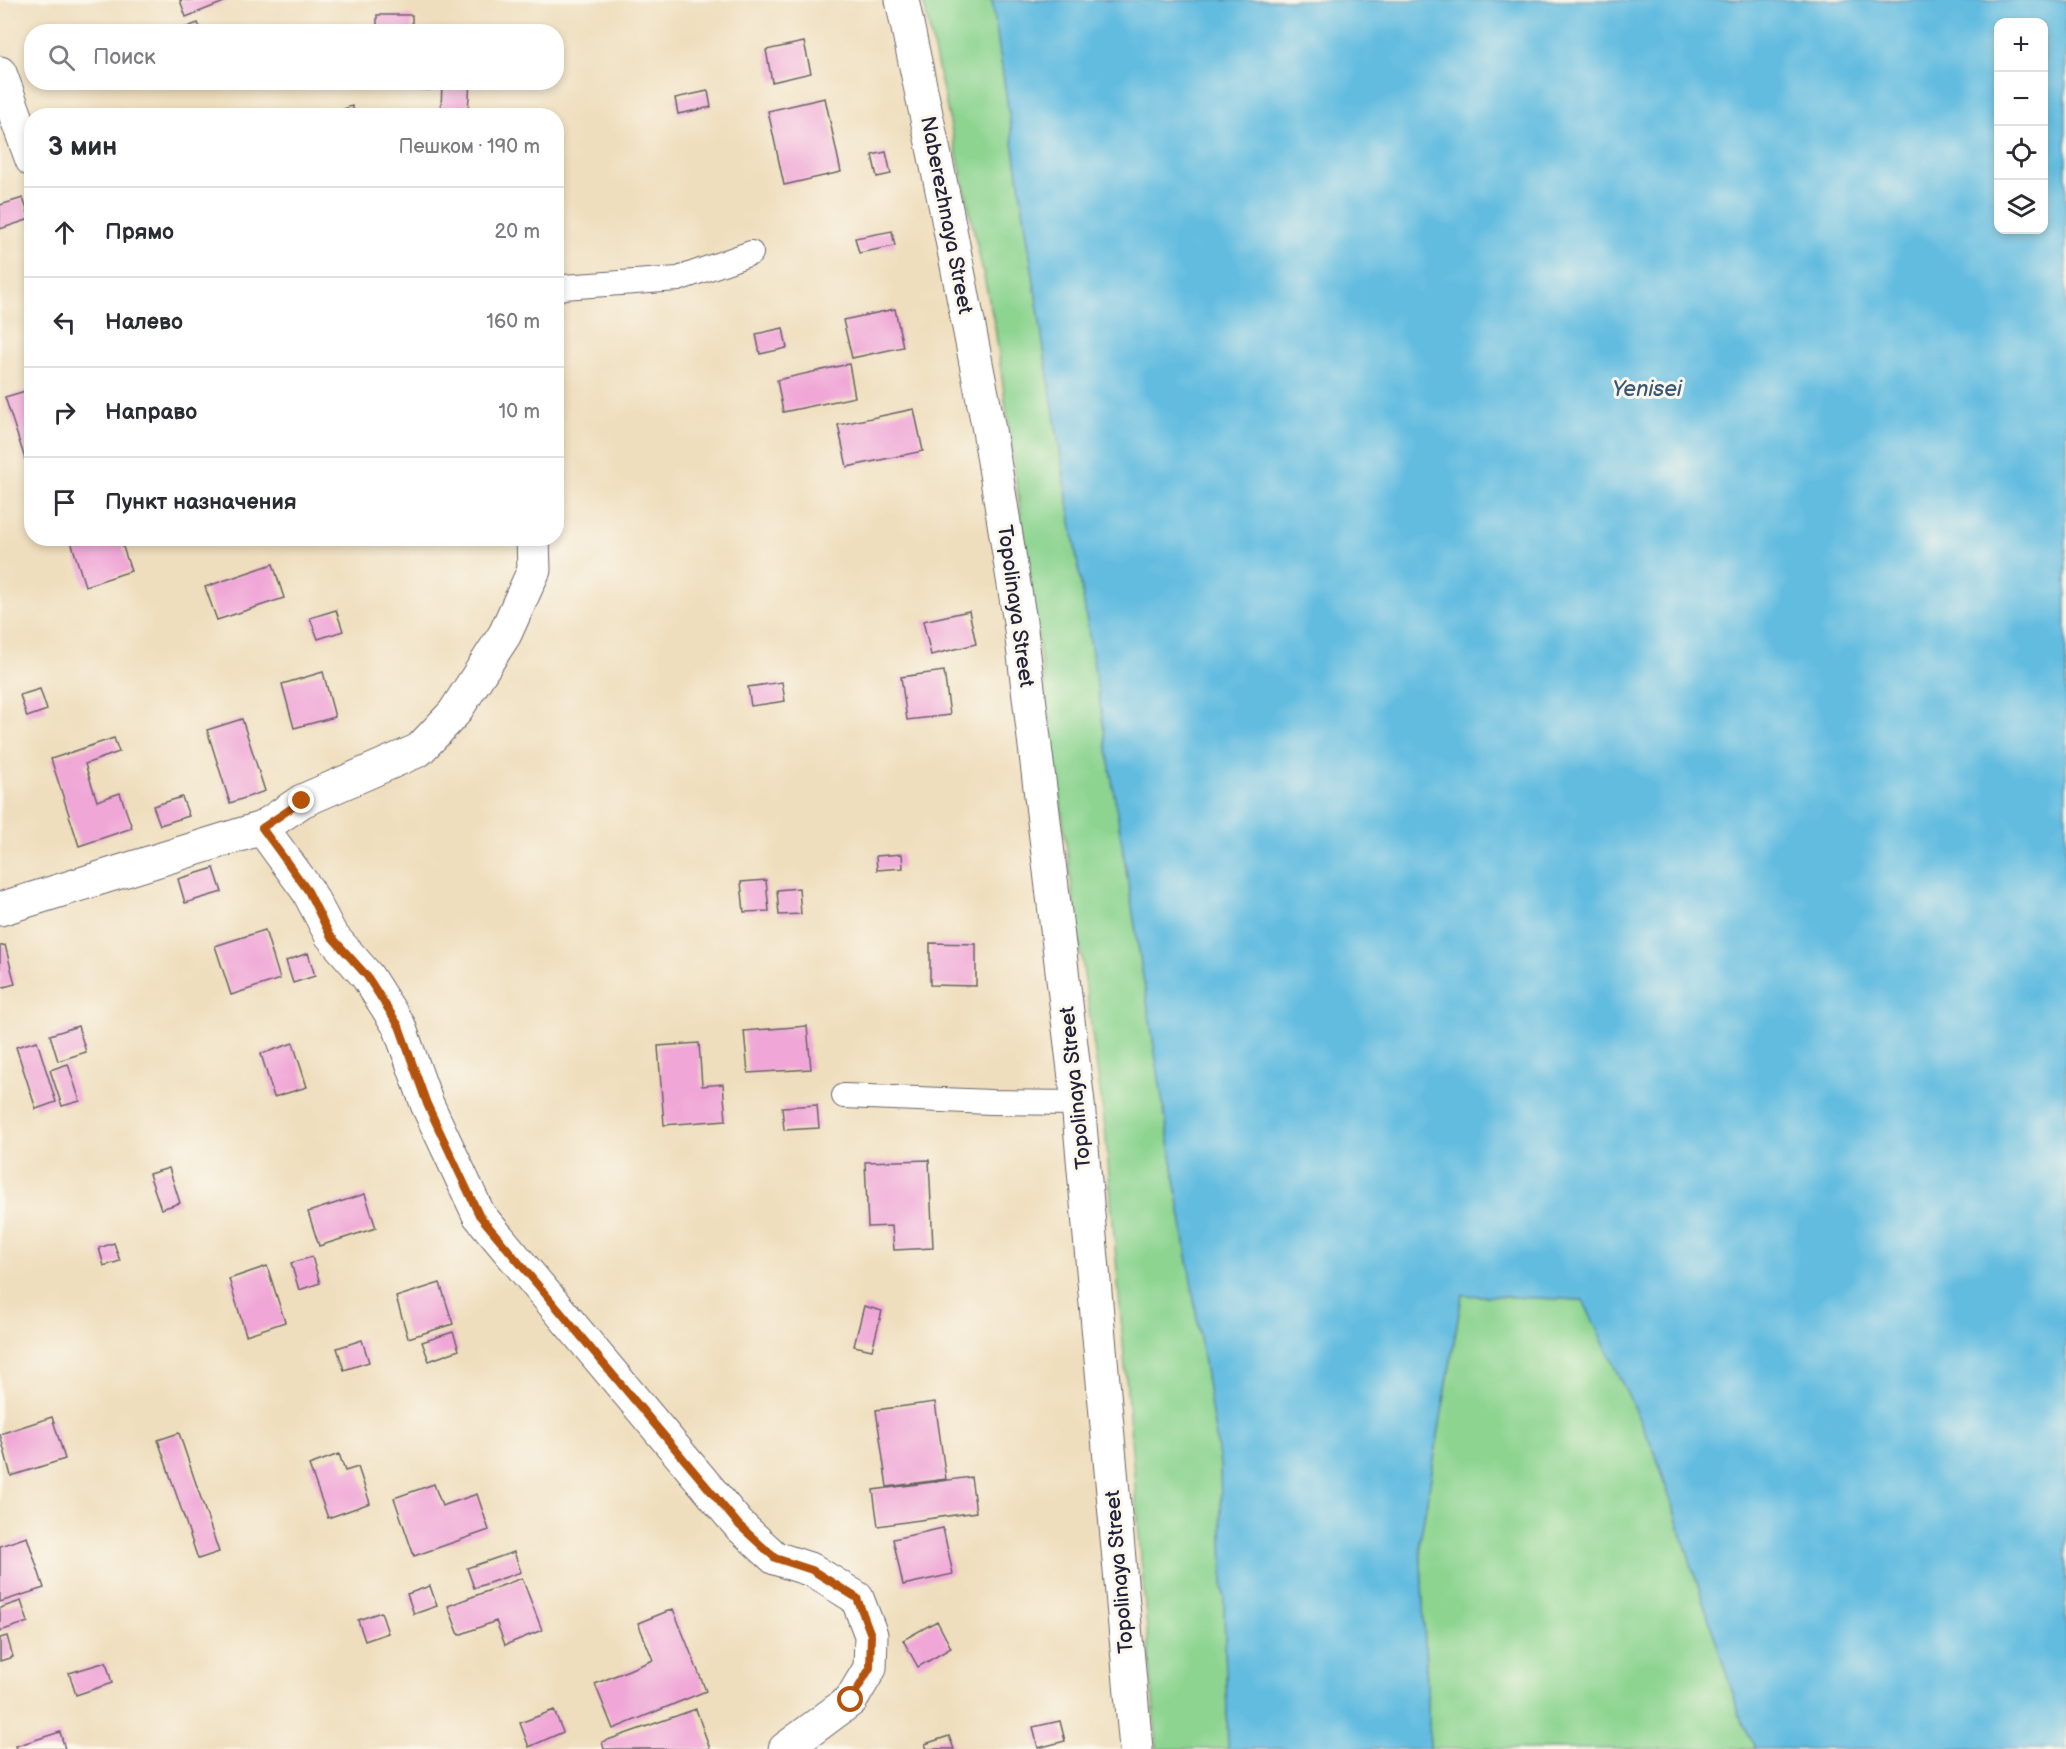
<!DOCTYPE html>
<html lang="ru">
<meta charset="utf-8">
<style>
:root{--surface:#fff;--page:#f2f2f3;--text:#2b2b33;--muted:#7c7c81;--line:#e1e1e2}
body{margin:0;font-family:"Balsamiq Sans",sans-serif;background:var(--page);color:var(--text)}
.controls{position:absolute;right:18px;top:18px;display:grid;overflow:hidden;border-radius:12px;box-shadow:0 3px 9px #0003}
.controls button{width:54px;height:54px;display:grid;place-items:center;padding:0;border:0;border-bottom:2px solid var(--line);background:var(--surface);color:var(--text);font:30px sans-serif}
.stop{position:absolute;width:18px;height:18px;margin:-14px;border:4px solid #b45309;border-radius:50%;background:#fff}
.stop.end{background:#b45309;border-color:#fff;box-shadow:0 2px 6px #0008}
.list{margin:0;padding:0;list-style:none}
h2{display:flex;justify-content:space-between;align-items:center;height:78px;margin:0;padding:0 24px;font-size:26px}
h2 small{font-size:20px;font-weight:400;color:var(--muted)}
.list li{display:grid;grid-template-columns:39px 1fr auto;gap:18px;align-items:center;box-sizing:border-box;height:90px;padding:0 24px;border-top:2px solid var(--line)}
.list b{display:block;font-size:22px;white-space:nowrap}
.list em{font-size:20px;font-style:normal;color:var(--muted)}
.icon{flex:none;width:33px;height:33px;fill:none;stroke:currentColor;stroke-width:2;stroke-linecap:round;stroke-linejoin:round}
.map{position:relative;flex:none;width:2066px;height:1749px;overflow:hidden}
.search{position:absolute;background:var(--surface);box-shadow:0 3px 9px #0003;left:24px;top:24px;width:540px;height:66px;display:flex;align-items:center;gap:15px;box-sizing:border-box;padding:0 21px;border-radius:24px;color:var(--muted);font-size:22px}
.panel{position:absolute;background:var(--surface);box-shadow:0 3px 9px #0003;left:24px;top:108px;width:540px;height:438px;border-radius:24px}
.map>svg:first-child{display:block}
.green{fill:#8cd490;stroke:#577b66;stroke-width:1.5}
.water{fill:#62bce0;stroke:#426f8e;stroke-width:1.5;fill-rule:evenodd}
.building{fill:#f0a7d7}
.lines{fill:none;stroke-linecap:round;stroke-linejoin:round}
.lane-casing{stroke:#6a6468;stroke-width:26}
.street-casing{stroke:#6a6468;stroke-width:35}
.lane{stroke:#fff;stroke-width:24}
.street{stroke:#fff;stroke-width:33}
.route{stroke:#b45309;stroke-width:8}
.labels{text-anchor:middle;stroke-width:6;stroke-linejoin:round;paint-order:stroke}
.street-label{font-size:21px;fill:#22223b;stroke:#fbf7ec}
.water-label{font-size:22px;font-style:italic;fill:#385875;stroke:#fbf7ec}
</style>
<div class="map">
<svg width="2066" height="1749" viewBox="0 0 2066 1749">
<rect width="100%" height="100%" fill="#fbf7ec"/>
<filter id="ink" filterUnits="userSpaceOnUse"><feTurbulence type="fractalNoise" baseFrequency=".0167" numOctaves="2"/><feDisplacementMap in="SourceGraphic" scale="12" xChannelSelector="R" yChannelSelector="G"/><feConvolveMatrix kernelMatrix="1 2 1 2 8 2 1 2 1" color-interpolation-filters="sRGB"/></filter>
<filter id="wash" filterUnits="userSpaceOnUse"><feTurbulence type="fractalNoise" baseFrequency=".008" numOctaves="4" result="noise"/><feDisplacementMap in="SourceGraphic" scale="24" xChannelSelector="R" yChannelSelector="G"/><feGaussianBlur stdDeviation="1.35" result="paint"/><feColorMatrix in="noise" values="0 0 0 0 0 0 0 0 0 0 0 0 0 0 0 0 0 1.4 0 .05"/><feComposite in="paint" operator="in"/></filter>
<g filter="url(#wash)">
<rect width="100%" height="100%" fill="#efdebd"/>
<path class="green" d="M923 0H992L1045 356 1220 1464 1228 1749H1157L1105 1127 995 327Z
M1462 1295 1583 1300 1656 1455 1743 1725 1755 1749H1430L1420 1541Z"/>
<path class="water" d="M992 0H2066V1749H1755L1743 1725 1656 1455 1583 1300 1462 1295 1420 1541 1430 1749H1228L1220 1464 1045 356ZM1998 22H2044V230H1998Z"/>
<g id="blocks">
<path class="building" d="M180 0H229L186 17Z
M377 15H412V32H377Z
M198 23 202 32H176V31Z
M804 42 811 73 772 82 766 50Z
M412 82H431L430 90 412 89Z
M442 82H470L468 111 441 110Z
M708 91 711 107 678 114 675 98Z
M825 98 841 172 784 185 768 111Z
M352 106 356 116H327V115Z
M886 152 891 174 877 177 872 155Z
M23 198 30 219 0 229V205Z
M892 231 895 246 859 253 855 238Z
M895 309 903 347 852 358 843 320Z
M783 328 787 348 760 354 756 334Z
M849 364 855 397 783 412 777 380Z
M32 389V461L26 462 5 397Z
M914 409 923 451 847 467 838 425Z
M70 538H120L131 571 85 586Z
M273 564 284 598 217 620 205 587Z
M336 610 343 631 318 639 310 618Z
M969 611 976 644 931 655 923 621Z
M944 671 950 715 907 720 901 677Z
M323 672 335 717 294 728 282 684Z
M782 682 785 701 751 706 748 687Z
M40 689 47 710 27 717 20 695Z
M242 719 265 791 230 803 207 730Z
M114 738 119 752 85 764 97 801 120 793 132 828 79 846 51 759Z
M182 797 189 816 160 825 153 806Z
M902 854 903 868 877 870 876 856Z
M214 868 222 892 185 903 178 879Z
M766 880 769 911 744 912 741 882Z
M799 888 801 914 779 915 777 890Z
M265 930 280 979 231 995 215 946Z
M930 943 976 944V986L930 985Z
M5 945 15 984 0 988V946Z
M308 953 315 976 293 983 286 961Z
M78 1026 86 1052 58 1061 50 1035Z
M807 1026 811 1069 748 1073 744 1031Z
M37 1041 56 1102 36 1109 16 1047Z
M293 1043 307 1087 274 1097 261 1054Z
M699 1043 702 1086 723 1084 726 1120 664 1125 658 1046Z
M68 1064 80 1101 62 1106 50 1070Z
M817 1105 819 1128 784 1130 782 1107Z
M929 1160 933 1248 894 1250 892 1226 868 1227 865 1162Z
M169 1168 180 1203 161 1209 149 1174Z
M365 1194 376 1228 319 1246 308 1212Z
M114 1243 120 1261 104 1266 99 1248Z
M312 1257 320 1283 299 1290 291 1263Z
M267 1266 285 1322 246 1335 229 1279Z
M440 1283 453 1324 408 1338 396 1297Z
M864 1306 882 1311 872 1350 854 1346Z
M453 1332 459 1350 429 1361 422 1342Z
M362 1340 369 1362 344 1370 337 1348Z
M935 1402 946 1479 887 1487 876 1410Z
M52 1417 65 1459 11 1476 0 1434Z
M179 1433 219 1552 198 1559 158 1440Z
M339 1454 345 1471 358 1467 370 1503 328 1518 309 1465Z
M971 1477 976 1512 878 1526 873 1490Z
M434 1484 442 1506 477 1494 489 1530 414 1556 394 1498Z
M943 1528 953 1574 903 1585 893 1539Z
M27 1537 44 1588 0 1602V1546Z
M514 1552 521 1572 474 1588 467 1568Z
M522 1578 542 1630 505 1645 496 1621 459 1635 448 1606Z
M430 1586 437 1606 414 1614 407 1594Z
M21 1601 28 1622 0 1631V1608Z
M673 1609 706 1691 613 1729 595 1684 653 1660 638 1623Z
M381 1612 388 1633 365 1641 358 1620Z
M937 1621 951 1648 918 1667 903 1640Z
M7 1636 13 1657 0 1661V1638Z
M106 1662 112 1683 76 1695 69 1673Z
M696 1709 710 1749H604L602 1742Z
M554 1710 563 1732 529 1747 520 1723Z
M1060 1721 1065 1741 1038 1748 1033 1727Z
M60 1732 65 1749H17L16 1746Z
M949 1736 954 1749H927L925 1744Z"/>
</g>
</g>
<g filter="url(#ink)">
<use href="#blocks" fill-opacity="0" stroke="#6a6468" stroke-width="1.5"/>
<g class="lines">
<defs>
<path id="lane" d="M556 290 563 287 678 279 751 253
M844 1096 991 1102 1078 1103"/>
<path id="street" d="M902 0 946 209 989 430 1020 622 1078 1103 1136 1749
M0 73 32 160
M262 828 308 891 331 935 367 976 399 1026 427 1104 479 1215 739 1525 775 1558 812 1570 857 1598 871 1635 870 1668 851 1700 785 1749
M0 909 262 828 302 801 419 750 454 713 505 634 534 570 533 538"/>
</defs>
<use href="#lane" class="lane-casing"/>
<use href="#street" class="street-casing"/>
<use href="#lane" class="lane"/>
<use href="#street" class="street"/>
</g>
</g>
<g class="lines" filter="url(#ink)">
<path class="route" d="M302 801 262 828 308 891 330 935 367 976 399 1026 427 1104 479 1215 739 1525 775 1558 812 1570 857 1598 871 1635 870 1668 851 1700"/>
</g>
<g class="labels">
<g class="street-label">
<text transform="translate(947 215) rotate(79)" y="7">Naberezhnaya Street</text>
<text transform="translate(1016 606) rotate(82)" y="7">Topolinaya Street</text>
<text transform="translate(1075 1088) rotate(-96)" y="7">Topolinaya Street</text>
<text transform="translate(1119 1572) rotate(-95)" y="7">Topolinaya Street</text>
</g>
<g class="water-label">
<text x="1647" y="396">Yenisei</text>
</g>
</g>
</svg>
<div class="controls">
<button>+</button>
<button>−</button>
<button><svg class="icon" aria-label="locate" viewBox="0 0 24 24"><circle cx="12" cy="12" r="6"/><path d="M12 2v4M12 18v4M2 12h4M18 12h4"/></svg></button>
<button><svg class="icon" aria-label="layers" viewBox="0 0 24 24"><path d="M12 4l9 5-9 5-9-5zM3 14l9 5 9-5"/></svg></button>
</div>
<div class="stop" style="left:851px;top:1700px"></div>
<div class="stop end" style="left:302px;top:801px"></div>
<div class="search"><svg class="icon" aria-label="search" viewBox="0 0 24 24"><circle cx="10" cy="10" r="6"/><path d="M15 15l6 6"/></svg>Поиск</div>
<section class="panel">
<h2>3 мин<small>Пешком · 190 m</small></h2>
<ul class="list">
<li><svg class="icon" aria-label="ahead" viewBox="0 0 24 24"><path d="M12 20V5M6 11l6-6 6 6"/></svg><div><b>Прямо</b></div><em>20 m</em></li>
<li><svg class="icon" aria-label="left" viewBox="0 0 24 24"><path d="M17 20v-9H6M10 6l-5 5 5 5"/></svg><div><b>Налево</b></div><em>160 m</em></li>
<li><svg class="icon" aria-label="right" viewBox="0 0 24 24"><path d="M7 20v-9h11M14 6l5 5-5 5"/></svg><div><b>Направо</b></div><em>10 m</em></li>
<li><svg class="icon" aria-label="arrive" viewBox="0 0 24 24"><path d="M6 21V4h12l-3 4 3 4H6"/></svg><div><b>Пункт назначения</b></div></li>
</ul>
</section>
</div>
